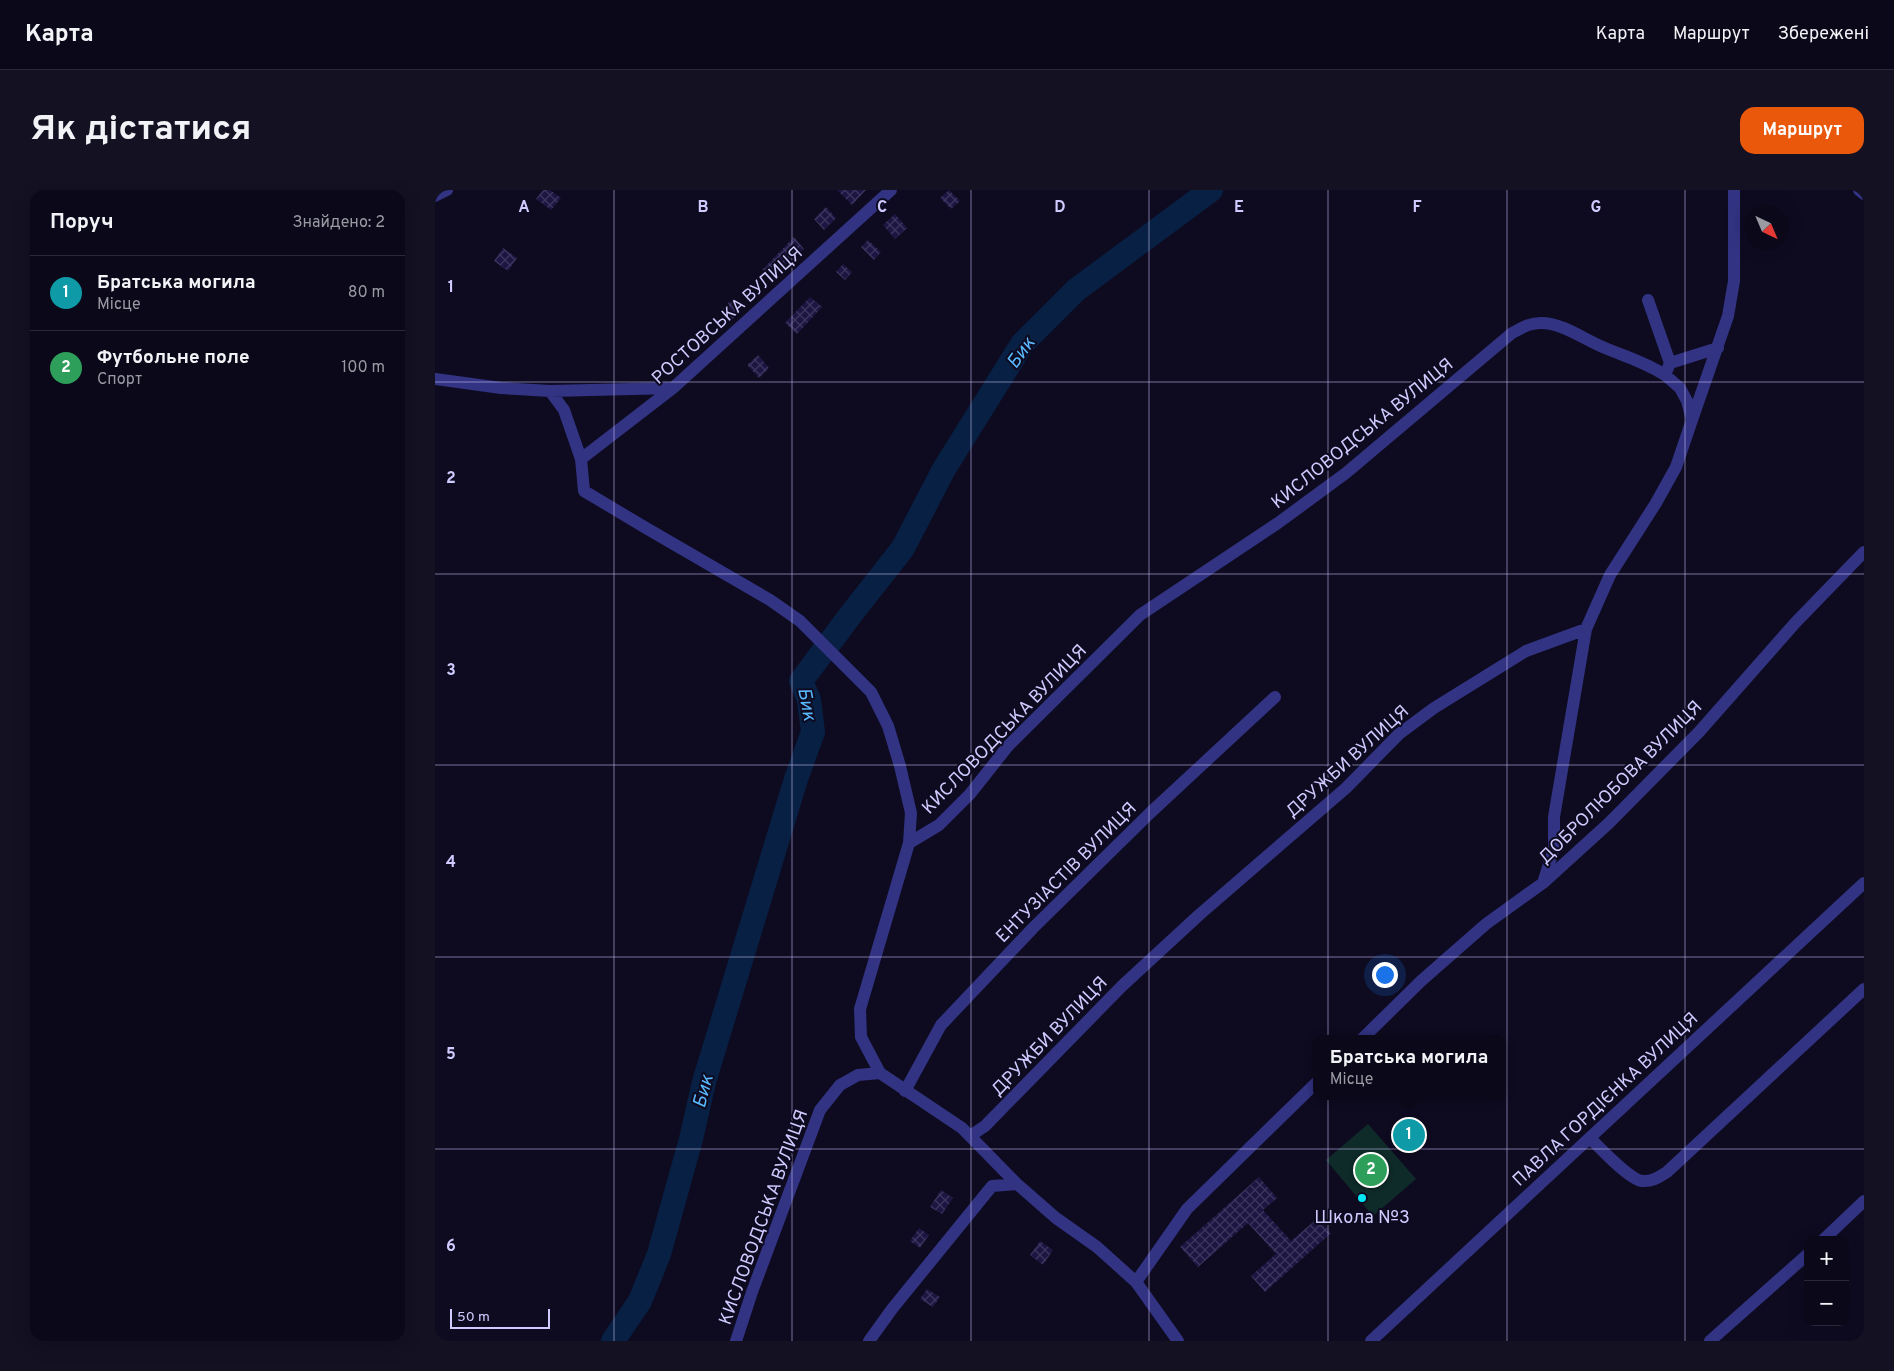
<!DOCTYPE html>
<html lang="uk">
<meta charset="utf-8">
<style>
:root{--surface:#0a0819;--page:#131122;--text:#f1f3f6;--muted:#999aa2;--line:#2a2938;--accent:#ea580c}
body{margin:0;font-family:Overpass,sans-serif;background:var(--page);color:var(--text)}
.controls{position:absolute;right:15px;bottom:15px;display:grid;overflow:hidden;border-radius:10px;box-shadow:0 5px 20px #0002}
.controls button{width:45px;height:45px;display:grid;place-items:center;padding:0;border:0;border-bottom:1px solid var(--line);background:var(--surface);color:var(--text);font:25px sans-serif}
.compass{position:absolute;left:1309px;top:15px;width:45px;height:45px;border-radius:50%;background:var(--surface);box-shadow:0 5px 20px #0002;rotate:136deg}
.scale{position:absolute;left:15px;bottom:12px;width:100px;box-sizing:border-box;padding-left:5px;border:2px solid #cfcbff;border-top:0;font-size:14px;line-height:18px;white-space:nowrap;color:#cfcbff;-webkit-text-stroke:4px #0e0b21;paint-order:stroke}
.you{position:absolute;left:949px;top:784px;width:18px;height:18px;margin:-12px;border:4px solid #fff;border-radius:50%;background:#1a73e8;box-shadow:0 0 0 8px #1a73e833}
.badge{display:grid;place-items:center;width:32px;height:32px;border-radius:50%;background:var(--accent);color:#fff;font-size:16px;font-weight:700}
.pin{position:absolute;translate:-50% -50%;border:2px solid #fff;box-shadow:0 1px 5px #0006}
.popup{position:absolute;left:878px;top:845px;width:192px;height:65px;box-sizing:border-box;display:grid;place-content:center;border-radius:10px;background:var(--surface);filter:drop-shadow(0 1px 4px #0005);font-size:16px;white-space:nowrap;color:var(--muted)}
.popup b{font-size:19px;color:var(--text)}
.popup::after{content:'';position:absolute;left:50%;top:100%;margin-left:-10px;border:10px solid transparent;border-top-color:var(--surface)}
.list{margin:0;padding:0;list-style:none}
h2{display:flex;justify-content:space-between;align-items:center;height:65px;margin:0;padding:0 20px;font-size:21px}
h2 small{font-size:16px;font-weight:400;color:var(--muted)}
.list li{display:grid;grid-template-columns:32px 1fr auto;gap:15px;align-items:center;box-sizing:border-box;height:75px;padding:0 20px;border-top:1px solid var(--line)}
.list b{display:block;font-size:19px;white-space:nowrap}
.list p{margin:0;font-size:16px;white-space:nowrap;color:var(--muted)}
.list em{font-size:16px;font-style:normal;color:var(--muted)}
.map{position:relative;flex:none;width:1429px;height:1151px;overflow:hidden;border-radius:15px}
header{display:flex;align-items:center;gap:30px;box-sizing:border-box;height:70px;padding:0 25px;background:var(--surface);border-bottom:1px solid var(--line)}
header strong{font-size:24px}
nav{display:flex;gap:28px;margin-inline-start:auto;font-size:18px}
.intro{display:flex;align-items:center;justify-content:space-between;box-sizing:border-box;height:120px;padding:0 30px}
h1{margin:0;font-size:35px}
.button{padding:12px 22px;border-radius:15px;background:var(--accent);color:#fff;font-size:18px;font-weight:700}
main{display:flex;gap:30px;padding:0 30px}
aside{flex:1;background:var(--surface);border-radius:15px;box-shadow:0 5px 20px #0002}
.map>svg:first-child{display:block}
.green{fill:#0e2b29}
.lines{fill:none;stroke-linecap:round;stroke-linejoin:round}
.river{stroke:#072043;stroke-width:24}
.building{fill:url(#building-cross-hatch)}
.minor{stroke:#323383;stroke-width:12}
.grid{fill:none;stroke:#cfcbff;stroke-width:1;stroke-opacity:0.55}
.poi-dot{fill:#00e7f6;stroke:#0e0b21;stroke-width:2}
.labels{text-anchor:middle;stroke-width:4;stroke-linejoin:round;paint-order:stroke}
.street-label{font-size:18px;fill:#cfcbff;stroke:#0e0b21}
.poi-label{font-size:18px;fill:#cfcbff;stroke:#0e0b21}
.water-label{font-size:19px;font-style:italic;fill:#59b9ff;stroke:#0e0b21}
.grid-label{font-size:16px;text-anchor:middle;font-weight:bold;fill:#cfcbff;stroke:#0e0b21;stroke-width:4;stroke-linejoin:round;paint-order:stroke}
</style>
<header>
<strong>Карта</strong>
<nav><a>Карта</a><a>Маршрут</a><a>Збережені</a></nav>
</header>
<div class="intro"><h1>Як дістатися</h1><a class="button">Маршрут</a></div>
<main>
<aside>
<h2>Поруч<small>Знайдено: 2</small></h2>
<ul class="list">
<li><span class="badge" style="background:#0f9aa8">1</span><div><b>Братська могила</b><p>Місце</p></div><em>80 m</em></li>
<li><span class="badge" style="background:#2e9e5b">2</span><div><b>Футбольне поле</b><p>Спорт</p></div><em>100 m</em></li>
</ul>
</aside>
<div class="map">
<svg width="1429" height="1151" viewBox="0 0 1429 1151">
<defs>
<pattern id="building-cross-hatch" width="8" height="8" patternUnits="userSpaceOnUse" patternTransform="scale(1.25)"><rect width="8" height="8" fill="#1d1643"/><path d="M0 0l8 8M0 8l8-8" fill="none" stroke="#3d375f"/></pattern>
</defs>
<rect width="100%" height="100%" fill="#0e0b21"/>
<path class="green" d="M933 934 981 989 938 1026 891 970Z"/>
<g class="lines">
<path class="river" d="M178 1151 205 1111 224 1064 256 949 269 892 361 589 378 542 374 510 366 491 417 423 468 358 509 279 587 154 641 100 776 0"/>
</g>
<path class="building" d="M108 0H115L126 8 116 20 101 9Z
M402 0H431L417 15Z
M514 0 525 11 516 19 505 8Z
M391 17 401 28 389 40 379 29Z
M460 24 472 38 460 49 448 35Z
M359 47 369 59 359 69 357 67 338 89 327 80Z
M433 50 446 62 439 70 426 57Z
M68 58 82 68 73 81 59 71Z
M408 74 417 82 410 90 401 82Z
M375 107 387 117 362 144 350 133Z
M295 111 305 121 295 132 285 122Z
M323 165 334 178 324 188 312 175Z
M824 987 842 1008 828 1020 856 1051 883 1028 896 1043 830 1102 816 1086 841 1064 813 1033 763 1077 745 1057Z
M506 1000 518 1008 507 1024 495 1017Z
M484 1038 494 1045 485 1058 475 1051Z
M605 1051 618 1060 608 1075 595 1065Z
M492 1099 505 1107 498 1117 485 1109Z"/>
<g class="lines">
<path class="minor" d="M1424 0 1429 4
M0 6 12 0
M1235 173 1283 158
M0 189 66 198 115 201 129 220 146 269 149 301 211 338 335 410 365 431 436 502 453 536 465 576 476 623 474 653
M115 201 238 198
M1257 230 1293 126 1299 91V0
M146 269 238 198 456 0
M1108 693 1119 658V627L1151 439
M927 849 986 791 1051 734 1108 693 1174 633 1264 542 1361 432 1429 362
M445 883 527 938 582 994 621 1028 662 1057 701 1092
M470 901 506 835 598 738 715 623 840 507
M535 946 550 936 687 796 764 725 911 598 964 544 999 518 1091 461 1151 439 1175 385 1221 313 1241 277 1257 230 1252 211 1245 198 1230 185
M1155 948C1165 958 1194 989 1207 991 1217 992 1224 987 1232 982L1429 799
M1388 1050 1429 1011
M301 1151 317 1102 385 920 405 895 423 885 445 883 426 847 425 819 474 653 504 635 535 604 573 556 705 425 843 333 911 283 1077 143C1087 138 1094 133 1106 133 1128 133 1150 150 1170 158 1192 167 1210 172 1230 185L1235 173 1213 110
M434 1151 457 1119 557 996 582 994
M743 1151 701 1092 752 1019 882 892
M936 1151 1429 693
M1275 1151 1373 1064"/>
</g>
<path class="grid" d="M179 0V1151M357 0V1151M536 0V1151M714 0V1151M893 0V1151M1072 0V1151M1250 0V1151M0 192H1429M0 384H1429M0 575H1429M0 767H1429M0 959H1429"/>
<circle class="poi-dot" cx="927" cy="1008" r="5"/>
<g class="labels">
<g class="street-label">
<text transform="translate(292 125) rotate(-42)" y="6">РОСТОВСЬКА ВУЛИЦЯ</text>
<text transform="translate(927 243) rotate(-39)" y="6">КИСЛОВОДСЬКА ВУЛИЦЯ</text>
<text transform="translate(569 539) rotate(-46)" y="6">КИСЛОВОДСЬКА ВУЛИЦЯ</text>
<text transform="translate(912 571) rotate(-42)" y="6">ДРУЖБИ ВУЛИЦЯ</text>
<text transform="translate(1185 592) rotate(-45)" y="6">ДОБРОЛЮБОВА ВУЛИЦЯ</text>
<text transform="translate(631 682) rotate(-45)" y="6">ЕНТУЗІАСТІВ ВУЛИЦЯ</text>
<text transform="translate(614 846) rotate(-46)" y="6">ДРУЖБИ ВУЛИЦЯ</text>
<text transform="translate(1170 909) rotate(-43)" y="6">ПАВЛА ГОРДІЄНКА ВУЛИЦЯ</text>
<text transform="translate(328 1027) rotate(-70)" y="6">КИСЛОВОДСЬКА ВУЛИЦЯ</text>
</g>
<g class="poi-label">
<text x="927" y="1033">Школа №3</text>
</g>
<g class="water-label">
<text transform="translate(585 162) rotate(-54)" y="7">Бик</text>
<text transform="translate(373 514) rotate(79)" y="7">Бик</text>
<text transform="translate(267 901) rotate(-75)" y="7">Бик</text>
</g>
</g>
<g class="grid-label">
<text x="89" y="22">A</text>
<text x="268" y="22">B</text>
<text x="447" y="22">C</text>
<text x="625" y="22">D</text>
<text x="804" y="22">E</text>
<text x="982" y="22">F</text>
<text x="1161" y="22">G</text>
<text x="16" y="102">1</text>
<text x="16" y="293">2</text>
<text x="16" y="485">3</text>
<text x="16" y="677">4</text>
<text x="16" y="869">5</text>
<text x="16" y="1061">6</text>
</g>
</svg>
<div class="controls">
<button>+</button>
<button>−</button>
</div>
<svg class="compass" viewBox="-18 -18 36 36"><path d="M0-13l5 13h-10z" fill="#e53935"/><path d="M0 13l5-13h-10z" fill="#999aa2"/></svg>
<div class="scale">50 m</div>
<div class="you"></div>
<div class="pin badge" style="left:974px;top:945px;background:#0f9aa8">1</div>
<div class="popup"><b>Братська могила</b>Місце</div>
<div class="pin badge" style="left:936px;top:980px;background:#2e9e5b">2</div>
</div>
</main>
